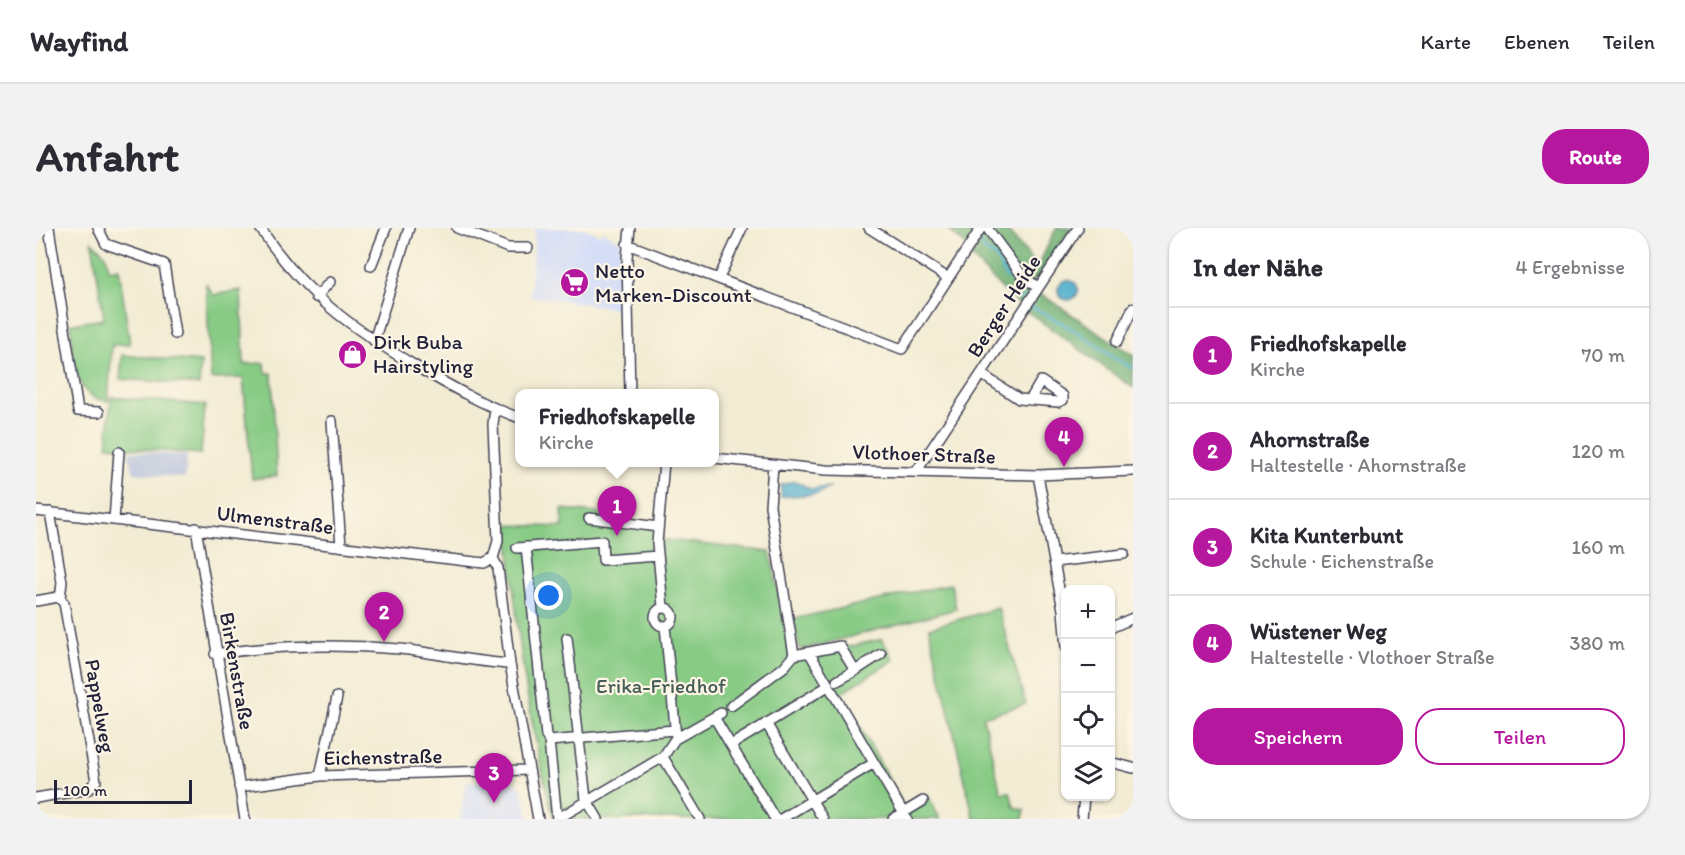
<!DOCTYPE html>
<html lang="de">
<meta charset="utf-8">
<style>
:root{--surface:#fff;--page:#f2f2f3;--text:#2b2b33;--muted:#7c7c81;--line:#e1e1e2;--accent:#b5179e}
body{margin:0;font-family:Itim,sans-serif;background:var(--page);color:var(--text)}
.controls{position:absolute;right:18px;bottom:18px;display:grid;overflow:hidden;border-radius:12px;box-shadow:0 2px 4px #0004}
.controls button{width:54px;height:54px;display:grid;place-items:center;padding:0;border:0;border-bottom:2px solid var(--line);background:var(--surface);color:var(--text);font:30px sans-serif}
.scale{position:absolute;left:18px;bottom:15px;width:138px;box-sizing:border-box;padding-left:6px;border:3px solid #22223b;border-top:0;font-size:16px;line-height:21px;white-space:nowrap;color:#22223b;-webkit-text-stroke:4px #fcf5e5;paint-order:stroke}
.you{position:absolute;left:513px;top:368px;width:21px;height:21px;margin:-15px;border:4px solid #fff;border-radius:50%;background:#1a73e8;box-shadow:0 0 0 9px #1a73e833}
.badge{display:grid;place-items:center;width:39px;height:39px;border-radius:50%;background:var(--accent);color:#fff;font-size:20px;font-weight:700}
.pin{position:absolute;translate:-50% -50px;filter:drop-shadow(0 2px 3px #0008)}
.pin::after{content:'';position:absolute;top:32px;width:21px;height:18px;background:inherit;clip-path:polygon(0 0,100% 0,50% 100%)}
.popup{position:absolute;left:479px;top:161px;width:204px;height:78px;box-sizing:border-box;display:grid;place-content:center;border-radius:12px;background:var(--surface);filter:drop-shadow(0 2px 4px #0005);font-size:20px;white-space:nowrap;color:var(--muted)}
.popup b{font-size:22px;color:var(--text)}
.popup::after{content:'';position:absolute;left:50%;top:100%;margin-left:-12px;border:12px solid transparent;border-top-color:var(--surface)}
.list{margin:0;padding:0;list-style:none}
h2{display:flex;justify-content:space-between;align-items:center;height:78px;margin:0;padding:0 24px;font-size:26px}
h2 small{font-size:20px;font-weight:400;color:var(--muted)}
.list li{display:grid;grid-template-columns:39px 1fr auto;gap:18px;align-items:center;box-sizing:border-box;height:96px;padding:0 24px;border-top:2px solid var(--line)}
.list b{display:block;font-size:22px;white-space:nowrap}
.list p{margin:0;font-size:20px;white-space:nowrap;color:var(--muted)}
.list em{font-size:20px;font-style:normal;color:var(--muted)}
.actions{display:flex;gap:12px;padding:18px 24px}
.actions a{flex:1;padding:14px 0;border:2px solid var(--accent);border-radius:24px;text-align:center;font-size:21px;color:var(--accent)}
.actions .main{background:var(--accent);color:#fff}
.icon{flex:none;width:33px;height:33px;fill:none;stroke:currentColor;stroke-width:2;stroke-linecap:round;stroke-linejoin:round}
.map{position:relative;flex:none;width:1097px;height:591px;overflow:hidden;border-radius:24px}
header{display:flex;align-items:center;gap:36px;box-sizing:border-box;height:84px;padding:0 30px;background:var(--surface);border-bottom:2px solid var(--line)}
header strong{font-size:28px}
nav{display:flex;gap:33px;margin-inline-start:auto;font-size:21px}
.intro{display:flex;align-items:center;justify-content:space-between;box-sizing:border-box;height:144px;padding:0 36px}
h1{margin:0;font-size:42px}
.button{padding:15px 27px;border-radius:24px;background:var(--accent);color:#fff;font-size:21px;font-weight:700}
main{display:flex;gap:36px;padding:0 36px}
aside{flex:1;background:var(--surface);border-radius:24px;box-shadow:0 2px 4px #0004}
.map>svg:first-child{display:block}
.built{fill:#cfdafa}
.industrial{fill:#bac4de}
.green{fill:#87cb85;stroke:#547660;stroke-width:1.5}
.forest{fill:#6daf72;stroke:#486856;stroke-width:1.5}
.water{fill:#4eaecd;stroke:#386884;stroke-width:1.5}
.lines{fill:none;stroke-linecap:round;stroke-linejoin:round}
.stream{stroke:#4eaecd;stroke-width:3}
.minor-casing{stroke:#414052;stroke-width:12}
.minor{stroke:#fff;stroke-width:9}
.labels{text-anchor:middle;stroke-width:4.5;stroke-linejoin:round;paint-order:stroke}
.poi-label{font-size:21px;fill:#22223b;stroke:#fcf5e5;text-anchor:start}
.street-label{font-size:21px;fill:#22223b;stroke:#fcf5e5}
.park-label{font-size:21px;fill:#455d55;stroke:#fcf5e5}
</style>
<header>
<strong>Wayfind</strong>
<nav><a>Karte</a><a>Ebenen</a><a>Teilen</a></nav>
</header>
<div class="intro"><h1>Anfahrt</h1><a class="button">Route</a></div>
<main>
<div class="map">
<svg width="1097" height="591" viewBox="0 0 1097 591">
<rect width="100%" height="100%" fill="#fcf5e5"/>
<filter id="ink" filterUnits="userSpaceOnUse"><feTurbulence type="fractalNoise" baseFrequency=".0167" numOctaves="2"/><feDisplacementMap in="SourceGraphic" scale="12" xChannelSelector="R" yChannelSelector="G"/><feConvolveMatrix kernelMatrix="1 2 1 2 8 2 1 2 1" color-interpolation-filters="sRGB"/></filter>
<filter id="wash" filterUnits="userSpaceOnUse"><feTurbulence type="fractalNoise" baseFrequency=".008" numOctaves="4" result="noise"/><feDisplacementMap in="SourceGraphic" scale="24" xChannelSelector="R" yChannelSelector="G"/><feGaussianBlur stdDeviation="1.35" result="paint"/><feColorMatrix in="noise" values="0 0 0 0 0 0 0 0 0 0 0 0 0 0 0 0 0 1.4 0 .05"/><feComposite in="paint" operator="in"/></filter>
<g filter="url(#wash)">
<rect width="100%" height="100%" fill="#f3ecd4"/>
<path class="built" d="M499 0H548L565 7 567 3 584 13V81L494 68Z
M477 553 486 560 493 591H424L430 554Z"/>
<path class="industrial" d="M92 223 151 227 149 250 98 245Z"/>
<path class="green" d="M56 13 70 27 73 42 83 40 94 116 76 117 72 173C34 170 38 126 34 96L68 91Z
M170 55 177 67 205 62 208 136 229 135 230 145H236L241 248 216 251 207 150 175 151Z
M86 127 165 134 163 157 84 151Z
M75 169 169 177 165 226 71 218Z
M526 281 584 288 591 298 617 301 623 311 734 324 755 432 846 411 858 432 805 465 868 578 891 566 904 591H518C492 496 479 396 472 297L527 299Z
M915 356 920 381 764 422 757 391Z
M962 380 990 476 947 489 965 565 974 564 978 579 989 582 987 591H938L893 400Z"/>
<path class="forest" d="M910 0H969L1002 38 1020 0H1036L994 59 1097 127V160L982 77 934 28 936 23Z"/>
<path class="water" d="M1022 62a10 10 0 1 1 20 0a10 10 0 1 1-20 0Z
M759 253 775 261 795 259 782 266 745 269V257Z"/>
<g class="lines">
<path class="stream" d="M945 16 949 23 960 29 969 48 977 53 980 63 987 73
M994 78 1040 103 1080 131 1097 140"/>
</g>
</g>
<g filter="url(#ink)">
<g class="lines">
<defs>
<path id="minor" d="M13 0 42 183 63 184
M62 0 70 16 128 36 139 106
M224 0C268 66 314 99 381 139 414 158 447 177 484 190
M421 0 472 20H492
M594 0 591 30 594 166
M833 0 912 50
M951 0 985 46 1001 59
M591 16 866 121 945 0
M335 38 350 0
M683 50 706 0
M280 69 294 54
M338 113 373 0
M1081 114 1097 80
M945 146 983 171 1022 174 1027 172V168L1005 153 994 172
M459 181 457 196 462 313 457 330 462 340 474 436 502 591
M296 193 305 318
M678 230 790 242 1002 247 1097 243
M737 237 734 278 758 427
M880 244 1042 0
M1002 247 1027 382 1030 420
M0 283 448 335 457 330
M14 284 26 354 24 370
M553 290 622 299
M78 292 83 224
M160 300 209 591
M490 319 510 508 513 513 521 591 627 529
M481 320 566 313 567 332 622 328
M1018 334 1088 326
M0 373 22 369 28 375 60 553 53 561 0 570
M627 379 621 315 628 234
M619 389a9 9 0 1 1 18 0a9 9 0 1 1-18 0Z
M629 398 640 508
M1074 400 1097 390
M531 410 550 571 562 591
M773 424 871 591
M179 426C241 417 302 416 364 421 401 425 437 434 474 436
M819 443 845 426
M695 478 748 439 758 427 804 418 819 443 801 453
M678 489 739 591
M730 495 787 591
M513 513 638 502
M695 517 792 458
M1074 534 1097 540
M284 548 301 469
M203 559 284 548 491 542
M664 591 627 529 639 511 685 485
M745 591 838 535
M857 591 887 573
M1046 591 1048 568
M1094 591 1097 588"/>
</defs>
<use href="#minor" class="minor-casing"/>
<use href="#minor" class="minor"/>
</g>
</g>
<defs>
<symbol id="supermarket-disc" viewBox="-11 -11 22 22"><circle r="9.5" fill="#b5179e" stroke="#fcf5e5"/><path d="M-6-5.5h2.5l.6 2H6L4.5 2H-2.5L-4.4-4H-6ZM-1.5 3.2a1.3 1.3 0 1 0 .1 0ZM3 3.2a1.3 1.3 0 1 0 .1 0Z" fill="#fff"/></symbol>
<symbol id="shop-disc" viewBox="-11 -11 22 22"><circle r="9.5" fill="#b5179e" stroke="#fcf5e5"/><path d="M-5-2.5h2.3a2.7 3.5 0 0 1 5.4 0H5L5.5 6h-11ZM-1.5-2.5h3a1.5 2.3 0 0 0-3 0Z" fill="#fff"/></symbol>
</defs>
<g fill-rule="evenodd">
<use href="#supermarket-disc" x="522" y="38" width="33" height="33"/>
<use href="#shop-disc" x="300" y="110" width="33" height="33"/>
</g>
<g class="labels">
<g class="poi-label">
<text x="559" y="50">Netto<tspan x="559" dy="24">Marken-Discount</tspan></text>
<text x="337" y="121">Dirk Buba<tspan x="337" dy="24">Hairstyling</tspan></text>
</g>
<g class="street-label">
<text transform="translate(968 78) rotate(-57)" y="7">Berger Heide</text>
<text transform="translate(888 226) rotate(2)" y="7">Vlothoer Straße</text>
<text transform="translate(239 292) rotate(7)" y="7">Ulmenstraße</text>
<text transform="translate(201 443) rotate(80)" y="7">Birkenstraße</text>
<text transform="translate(64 478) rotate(80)" y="7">Pappelweg</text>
<text transform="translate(347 529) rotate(-1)" y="7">Eichenstraße</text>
</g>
<g class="park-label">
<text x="625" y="465">Erika-Friedhof</text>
</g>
</g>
</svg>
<div class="controls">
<button>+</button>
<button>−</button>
<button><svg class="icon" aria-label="locate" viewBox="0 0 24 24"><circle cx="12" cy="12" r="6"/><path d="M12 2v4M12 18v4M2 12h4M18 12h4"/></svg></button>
<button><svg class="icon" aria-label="layers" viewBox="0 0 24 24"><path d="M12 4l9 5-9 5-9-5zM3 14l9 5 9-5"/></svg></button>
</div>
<div class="scale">100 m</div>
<div class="you"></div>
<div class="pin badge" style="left:581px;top:308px">1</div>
<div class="popup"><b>Friedhofskapelle</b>Kirche</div>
<div class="pin badge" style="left:348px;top:414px">2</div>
<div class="pin badge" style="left:458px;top:575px">3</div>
<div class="pin badge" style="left:1028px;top:239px">4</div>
</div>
<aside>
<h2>In der Nähe<small>4 Ergebnisse</small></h2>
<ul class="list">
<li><span class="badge">1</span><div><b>Friedhofskapelle</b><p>Kirche</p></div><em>70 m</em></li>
<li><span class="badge">2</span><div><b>Ahornstraße</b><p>Haltestelle · Ahornstraße</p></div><em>120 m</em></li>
<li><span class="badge">3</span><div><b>Kita Kunterbunt</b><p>Schule · Eichenstraße</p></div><em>160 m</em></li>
<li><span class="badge">4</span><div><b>Wüstener Weg</b><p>Haltestelle · Vlothoer Straße</p></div><em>380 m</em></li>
</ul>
<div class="actions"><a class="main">Speichern</a><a>Teilen</a></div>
</aside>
</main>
